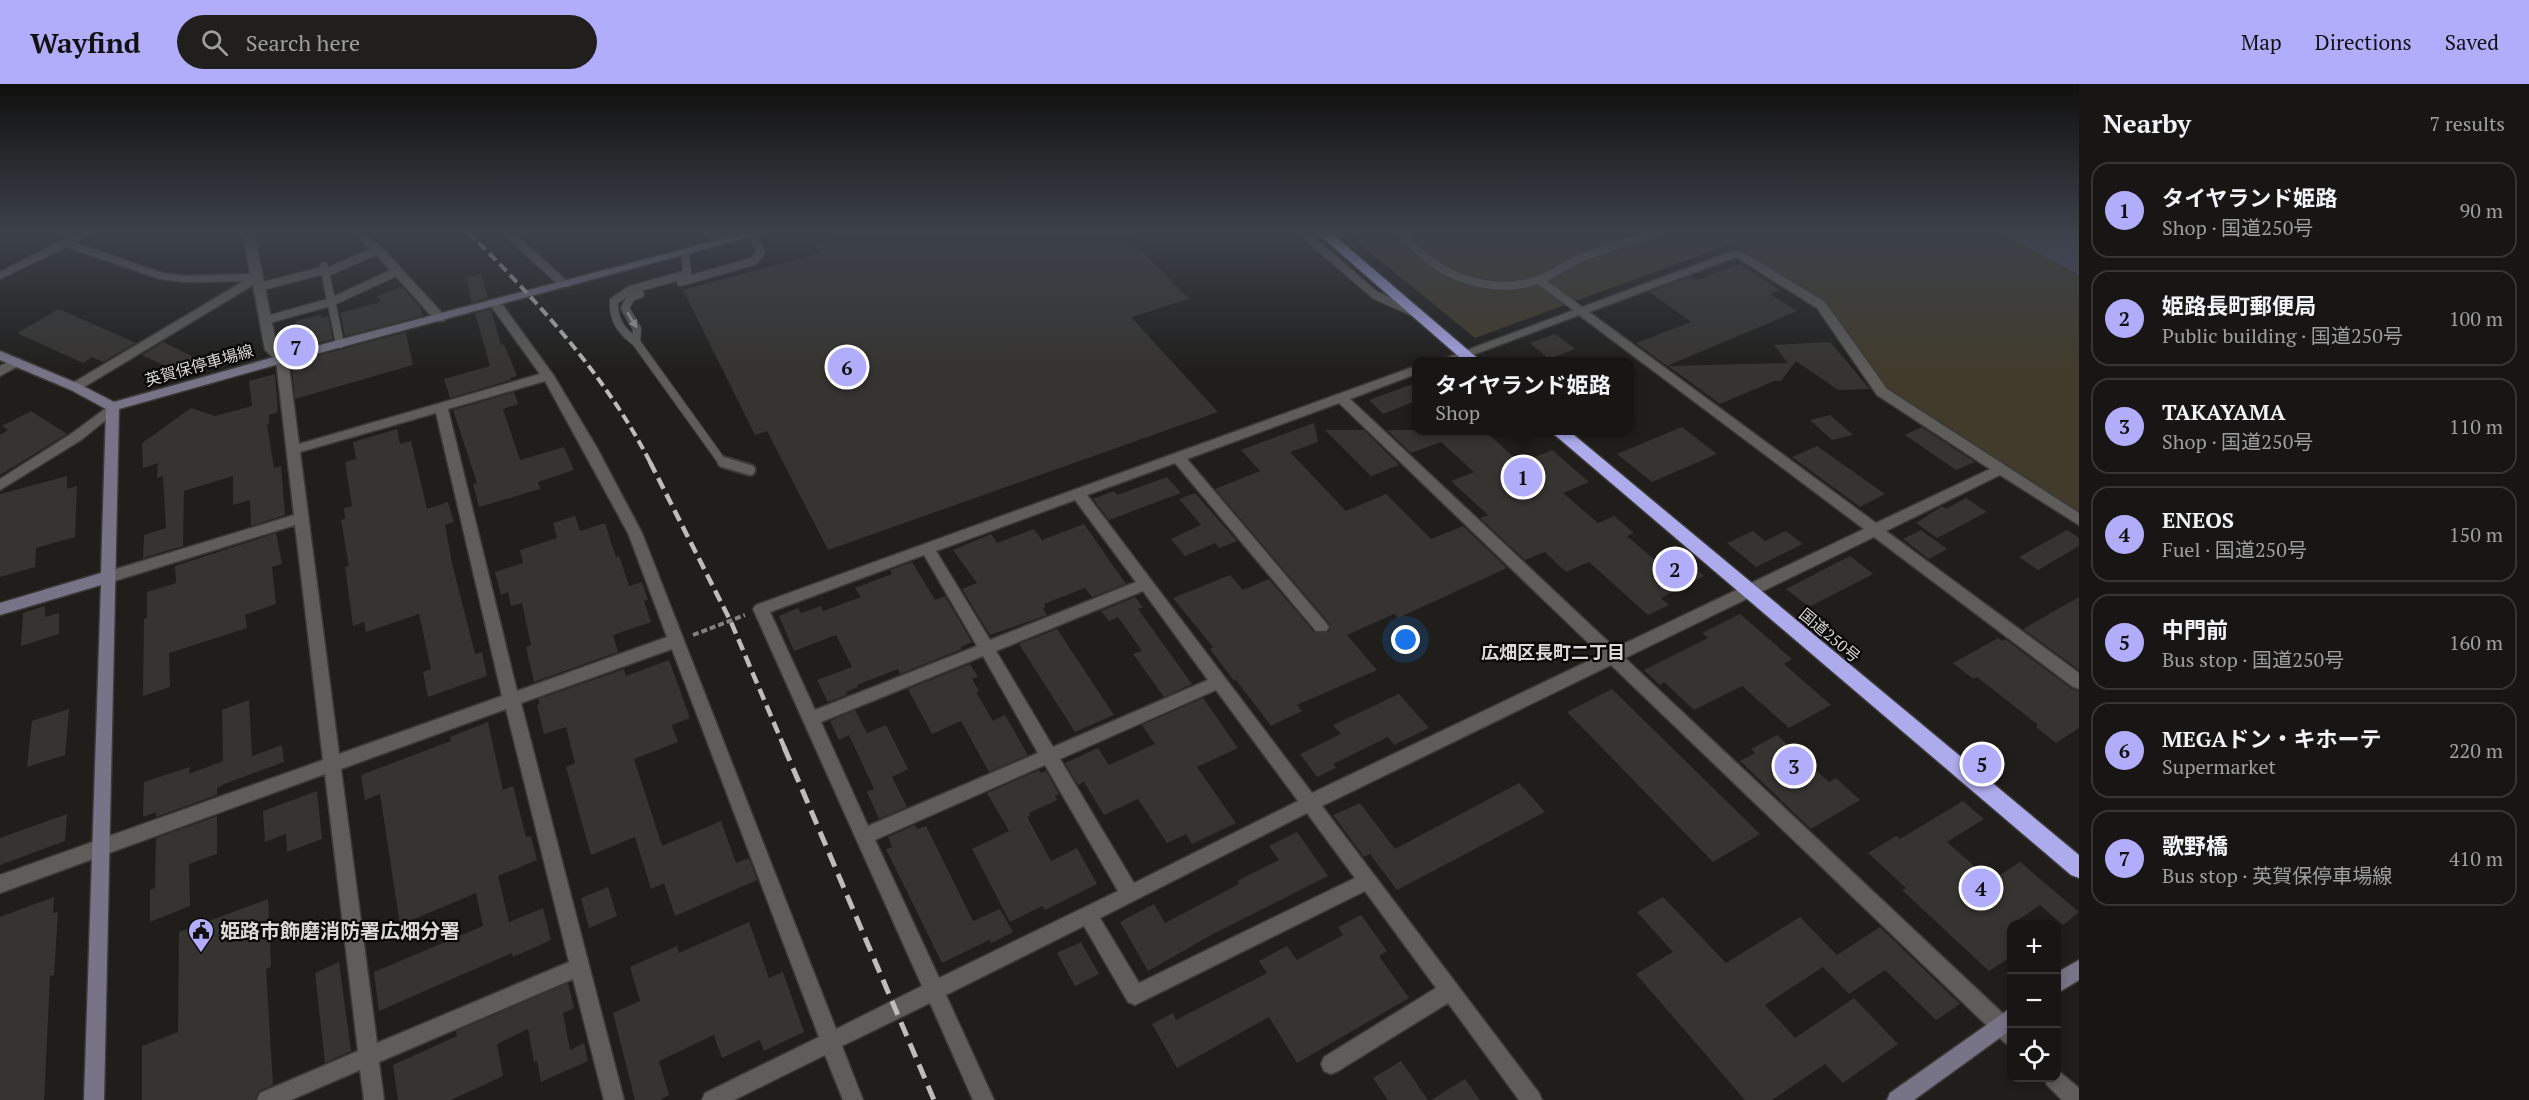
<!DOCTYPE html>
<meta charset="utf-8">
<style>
:root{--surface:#171614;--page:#201f1d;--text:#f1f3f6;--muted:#9e9fa0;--line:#363534;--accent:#b2adfa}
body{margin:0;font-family:"PT Serif","Noto Sans JP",serif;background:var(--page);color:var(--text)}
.controls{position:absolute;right:18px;bottom:18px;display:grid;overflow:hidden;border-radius:12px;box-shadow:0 3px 9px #0003}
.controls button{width:54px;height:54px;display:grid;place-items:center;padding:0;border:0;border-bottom:2px solid var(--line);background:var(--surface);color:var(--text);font:30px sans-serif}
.you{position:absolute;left:1406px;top:556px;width:21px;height:21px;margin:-15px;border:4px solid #fff;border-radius:50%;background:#1a73e8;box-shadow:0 0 0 9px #1a73e833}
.badge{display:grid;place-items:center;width:39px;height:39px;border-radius:50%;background:var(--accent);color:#111;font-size:20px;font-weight:700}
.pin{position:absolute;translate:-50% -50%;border:3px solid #fff;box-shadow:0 2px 6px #0006}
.popup{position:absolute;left:1412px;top:273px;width:222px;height:78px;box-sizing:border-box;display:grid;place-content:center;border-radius:12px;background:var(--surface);filter:drop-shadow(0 2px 4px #0005);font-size:20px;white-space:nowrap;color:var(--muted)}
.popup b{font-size:22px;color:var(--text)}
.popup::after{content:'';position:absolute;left:50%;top:100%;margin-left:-12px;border:12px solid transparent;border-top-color:var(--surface)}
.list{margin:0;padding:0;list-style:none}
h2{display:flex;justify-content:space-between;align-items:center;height:78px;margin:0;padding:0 24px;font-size:26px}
h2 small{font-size:20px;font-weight:400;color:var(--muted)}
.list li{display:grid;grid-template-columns:39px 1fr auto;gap:18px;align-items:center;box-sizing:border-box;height:96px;margin:0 12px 12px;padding:0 12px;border:2px solid var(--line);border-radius:18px}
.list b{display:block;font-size:22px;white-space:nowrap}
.list p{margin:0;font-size:20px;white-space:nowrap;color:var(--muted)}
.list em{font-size:20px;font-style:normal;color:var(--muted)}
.icon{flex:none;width:33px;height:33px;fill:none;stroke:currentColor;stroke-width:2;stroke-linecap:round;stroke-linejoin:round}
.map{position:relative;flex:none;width:2079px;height:1016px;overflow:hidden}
header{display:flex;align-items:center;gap:36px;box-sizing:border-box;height:84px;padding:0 30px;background:var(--accent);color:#111}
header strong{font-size:28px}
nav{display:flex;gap:33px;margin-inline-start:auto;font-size:21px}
.search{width:420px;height:54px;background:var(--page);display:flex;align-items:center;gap:15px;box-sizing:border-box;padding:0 21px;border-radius:33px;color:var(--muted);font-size:22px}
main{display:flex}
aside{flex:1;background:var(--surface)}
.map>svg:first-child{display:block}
.green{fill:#413b2b}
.water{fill:#4f4e67}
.building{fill:#363431}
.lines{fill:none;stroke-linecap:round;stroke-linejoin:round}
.lane-far1-casing{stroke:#3b3a38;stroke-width:10}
.lane-casing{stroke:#3b3a38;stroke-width:14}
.street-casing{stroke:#3b3a38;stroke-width:3}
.secondary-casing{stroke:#3b3a38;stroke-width:3}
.highway-casing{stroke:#3b3a38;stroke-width:3}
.path{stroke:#82817e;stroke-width:4;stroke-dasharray:6 3;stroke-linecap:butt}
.lane-far1{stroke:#5e5d5a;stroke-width:8}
.lane{stroke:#5e5d5a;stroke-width:10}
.street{fill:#5e5d5a;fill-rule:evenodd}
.secondary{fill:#767486;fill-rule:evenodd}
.highway{fill:#aeabed;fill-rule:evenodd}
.rail-far2{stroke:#bebdbb;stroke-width:4;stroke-dasharray:10 5;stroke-linecap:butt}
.rail-far1{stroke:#bebdbb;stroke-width:4.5;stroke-dasharray:12 6;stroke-linecap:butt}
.rail{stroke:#bebdbb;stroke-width:5;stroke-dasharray:15 8;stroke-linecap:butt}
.oneway{fill:#a8a7a5}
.labels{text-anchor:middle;stroke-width:4.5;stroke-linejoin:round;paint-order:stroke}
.street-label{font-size:16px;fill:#dad9d7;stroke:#080807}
.neighbourhood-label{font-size:18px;font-weight:bold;fill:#dad9d7;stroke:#080807}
.near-poi-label{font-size:20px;font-weight:bold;fill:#dad9d7;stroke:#080807;text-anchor:start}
</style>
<header>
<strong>Wayfind</strong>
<div class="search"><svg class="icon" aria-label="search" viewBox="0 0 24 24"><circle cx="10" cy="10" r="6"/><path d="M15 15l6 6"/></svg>Search here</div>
<nav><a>Map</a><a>Directions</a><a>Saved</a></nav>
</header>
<main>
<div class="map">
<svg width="2079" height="1016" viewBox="0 0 2079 1016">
<rect width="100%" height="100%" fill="#1f1e1b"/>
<path class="green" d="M1345 148H1999L2079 191V428L1886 303 1827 221 1731 160 1475 254Z"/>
<path class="water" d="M1999 148H2079V191Z"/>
<path class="building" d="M877 148H1123L1189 215 1131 233 1218 328 828 466 767 347 755 351 683 206 821 169 815 160 846 152 850 156Z
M1740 180 1780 206 1770 210 1797 227 1667 282 1636 259 1691 238 1649 208 1692 192 1697 196Z
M481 190 488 214 472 219 466 194Z
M402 203 421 224 423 232 345 252 340 229 381 218 377 212Z
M59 225 136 259 103 278 92 273 83 279 17 249Z
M491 225 501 261 504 260 517 292 510 294 511 296 450 314 444 295 490 282 475 229Z
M321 231 322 234 328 232 333 255 300 264 296 237Z
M426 243 406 249 413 281 295 315 292 285 302 282 301 276Z
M1555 250 1575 265 1549 275 1530 259Z
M163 258 210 281 180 289 142 271Z
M1830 258 1870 305 1838 306 1796 277 1781 297H1774L1720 320 1668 282 1788 279 1774 261Z
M275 290 278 328 269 331V340L267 341 274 384 281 382 285 431 251 442 250 416 233 421V392L184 407 183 462 143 474 144 451 166 444 163 392 157 394 158 379 143 384 142 359 191 324 215 332 252 322 249 297Z
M1416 299V317L1383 330 1369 316Z
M514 308 518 320 503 325 520 376 564 363 574 386 538 398 540 405 479 423 473 400 477 399 453 326Z
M31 327 67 350 0 391V351L8 346 2 342Z
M1830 331 1853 351 1832 356 1810 336Z
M1314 339 1318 358 1290 368 1346 427 1386 410 1431 455 1463 442 1507 484 1398 534 1394 530 1347 551 1377 586 1297 621 1302 627 1271 642 1236 596 1234 597 1210 565 1213 563 1173 514 1230 491 1243 506 1269 495 1314 548H1328L1331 543 1328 538 1215 405 1260 387 1241 366Z
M1682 343 1717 370 1652 398 1617 370Z
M1922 343 1955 365 1975 378 1956 386 1905 351Z
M397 345 400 360 411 357 427 425 448 418 454 438 445 441 452 479 475 570 482 568 487 592 428 613 423 588 431 585 419 530 366 548 364 538 353 542 345 483 349 482 341 436 345 435 344 424 352 422 345 378 356 375 353 358Z
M1325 346H1364L1399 381 1371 392Z
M1387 346H1484L1520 379 1552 366 1589 398 1563 409 1598 439 1614 432 1634 449 1627 452 1657 478 1676 469 1704 492 1661 514 1669 521 1648 531 1589 478 1566 488 1545 468 1525 476 1480 434 1488 431 1451 397 1474 388 1441 358 1411 369Z
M1817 362 1885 410 1860 423 1792 373Z
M67 392V405L77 402 75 453 36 464 35 483 0 493V410Z
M1167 393 1181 409 1109 436 1093 415 1114 407 1117 411Z
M1195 409 1237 457 1219 464 1215 459 1185 472 1171 455 1201 441 1179 415Z
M1966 414 1987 428 1937 454 1916 439 1942 422 1946 425Z
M575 432 580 447 605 439 616 473 619 472 629 502 642 498 648 516 644 517 651 538 613 551 618 568 534 598 526 563 531 561 522 519 511 522 508 508 501 511 495 488 523 479 520 466 557 454 553 439Z
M1084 440 1126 500 1092 513 1085 504 1044 520 1046 523 1043 524 1047 531 990 551 962 505 977 499 953 466 991 450 997 459 1034 445 1042 456Z
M1921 446 1947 465 1929 475 1903 455Z
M2067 446 2079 454V462L2038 486 2019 473Z
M1753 447 1765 457 1786 447 1803 460 1756 483 1727 459Z
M276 449 282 480 272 483 276 520 245 531 247 544 169 569 170 603 143 612 144 535 147 534V508L176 499 175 482Z
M1850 472 1873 490 1809 523 1786 505Z
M912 478 935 516 945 512 972 558 961 563 962 565 900 590 898 585 857 601 858 603 846 608 847 611 828 618 817 596 852 583 836 551 794 567 779 532 798 524 801 529 821 522 823 527 861 513 855 504 892 490 890 486Z
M1135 513 1143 523 1138 525 1192 600 1164 613 1133 570 1142 567 1118 533 1109 537 1101 527Z
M2079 513V586L2023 545Z
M45 522V533L59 529V550L21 562 23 529Z
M1740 530 1792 575 1784 580 1831 621 1789 644 1742 602 1694 626 1664 598 1660 601 1644 586 1708 554 1702 549Z
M1057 545 1114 631 1075 648 1019 560Z
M1998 554 2002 557 2005 555 2072 605 2079 607V644L2056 659 2036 643 2038 641 1977 593 1973 595 1953 579Z
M669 576 690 634 672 641 678 658 634 675 662 762 721 737 736 779 749 774 757 796 675 832 664 799 651 805 635 753 591 771 566 683 575 679 566 643 544 650 537 621 540 620 538 615 624 585 626 592Z
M970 580 978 593 972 595 979 607 976 608 993 637 1005 631 1028 671 989 688 961 637 932 650 908 605Z
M1612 605 1760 750 1713 778 1567 628Z
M1399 610 1429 644 1394 661 1388 653 1333 680 1336 684 1317 693 1300 670 1341 650 1333 641Z
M1203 614 1238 664 1197 683 1236 739 1192 760 1186 750 1167 759 1138 715 1104 731 1084 698 1078 701 1065 679 1098 664 1109 681 1155 660 1142 641Z
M249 616 252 672 282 661 284 678 224 700 217 704V711L156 733V728L143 733 144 698 190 683 189 690 223 677 222 626Z
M69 625 65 671 27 683 32 637Z
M855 626 867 649 886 641 908 685 892 693 907 723 879 735 867 708 874 705 849 651 839 656 830 637Z
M488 638 503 706 513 702 526 753 531 752 537 776 498 792 509 838 543 824 551 856 513 873 512 869 379 927 374 888 483 842 476 809 400 841 380 710 365 716 361 691 451 657 450 653Z
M1777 651 1829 698 1836 694 1860 716 1811 745 1740 677 1755 669 1751 665Z
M1039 686 1041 689 1046 687 1059 710 1055 712 1057 716 1029 729 1031 731 1027 733 1051 777 1077 764 1097 800 1045 826 1042 822 1010 838 972 765 1009 747 987 709Z
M1519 699 1545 728 1397 806 1370 770 1364 773 1333 731 1360 719 1395 765Z
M317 707 322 755 287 768 286 750 265 758 263 727Z
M1963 717 1984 735 1947 758 1991 797 2020 778 2079 828 2063 841 2040 821 2012 840V872L1989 887 1902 806 1906 804 1868 769 1896 752 1900 755Z
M67 730 65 757 0 781V754Z
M217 732V770L189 780 190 822 150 838V806L155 804 156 754Z
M915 741 917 745 926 742 973 837 1000 825 1013 848 991 859 989 856 942 879 886 765 892 763 888 753Z
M1297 748 1328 792 1213 850 1148 887 1120 838 1154 820 1165 839 1239 800 1237 797 1279 776 1269 762Z
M608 803 617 832 589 844 581 814Z
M54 813 53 829 58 828 54 891 50 892 44 1016H0V833Z
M1663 813 1726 879 1800 833 1837 871 1880 843 1960 920 1936 936 1885 886 1849 910 1823 883 1765 921 1795 954 1854 914 1898 960 1843 999 1825 980 1772 1016H1745L1636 890 1673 868 1637 828Z
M268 815 271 883 266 885 273 1001 259 1007 255 1016H142V962L178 948 179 848Z
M1361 831 1387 867 1379 872 1409 914 1297 979 1269 933 1177 984 1152 940 1173 929 1176 936 1267 889 1259 877 1287 862 1297 876 1343 851 1338 843Z
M749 838 769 894 783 888 804 948 764 967 760 956 722 974 714 951 659 977 669 1011 660 1016H635L613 929 640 917 630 883 677 862 679 869Z
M1081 858 1099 890 1075 902 1057 869Z
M339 878 351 967 325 979 315 889Z
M568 899 574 924 563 929 570 966 584 959 588 977 541 998 537 977 534 978 528 945 497 960 503 992 451 1016H398L393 981 457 952 456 947Z
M1401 977 1428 1016H1388L1373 994Z
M1465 995 1480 1016H1431Z"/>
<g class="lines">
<defs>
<path id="lane-far1" d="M1302 148 1375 211 1413 228
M1399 148C1410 158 1421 170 1433 179 1462 200 1504 208 1538 196 1553 191 1565 181 1579 175 1606 163 1634 155 1662 148
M685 169 687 190 630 206 614 217C613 236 621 247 636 258L723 379 726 380
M324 182 340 260
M325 189 378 166
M1539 196 1581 227
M681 198 754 177 761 168 753 151
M259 203 325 186
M266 236 331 218 398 187
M636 258 637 245 625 224 631 213 640 210"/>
<path id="lane" d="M723 378 750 386"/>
<path id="street" d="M79 148H93L75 159 162 189 184 192 250 190 243 148H254L277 264 288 275 299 360 540 290 489 219 491 216H499L554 292 597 364 642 449 836 945 922 902 753 525 756 521 1416 282V290L1350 315 1615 564 1864 445 1579 231 1454 278H1435L1733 167H1741L1825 218 1887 305 2079 429V441L2000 391 1886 447 2079 589V605L2073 603 1874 453 1625 574 2012 938V962L2005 959 1611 581 1322 722 1539 1009 1542 1016H1519L1448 919 1338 987 1331 990 1324 987 1321 980 1324 973 1436 904 1365 807 1135 921 1128 918 1084 842 946 911 994 1016H973L930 919 842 962 863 1016H843L825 971 734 1016H702L705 1009 819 953 672 565 521 619 624 1016H604L573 895 379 978 384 1016H364L360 986 291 1016H257L260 1009 358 967 325 690 0 809V791L323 676 295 441 108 499 103 497 101 493 103 489 294 431 276 276 265 266 253 201 79 306H71L69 303 71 300 244 197 184 198 160 195 66 163 0 195V188ZM1736 173 1817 224 1877 311 1990 385 1876 439 1589 228ZM545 297 628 449 667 553 517 607 448 325ZM1339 319 1601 571 1312 709 1087 411 1175 379 1316 547H1326L1329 543 1326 539 1187 375ZM436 329 502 612 339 670 300 368ZM1075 416 1136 498 990 556 936 467ZM924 471 977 562 815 626 770 528ZM1143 507 1208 596 1053 663 996 567ZM983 572 1038 669 868 742 821 638ZM1216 606 1298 717 1134 799 1060 675ZM506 625 569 878 377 959 341 685ZM1045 681 1118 807 939 894 875 756ZM1307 729 1355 794 1139 899 1100 834Z
M351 148H363L382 164 444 231V237H436L374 168Z
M501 148H513L569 199V203H561Z
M705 148H716L723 160 721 162H713Z
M16 274 20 275 22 278 20 281 0 292V282Z
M113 319 119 323 118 326 81 356 0 406V395L71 350Z
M2056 985 2079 1004V1016H2062L2047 1001 2044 994H2056Z"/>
<path id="secondary" d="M749 148H768L286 278 119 325 104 1016H84L101 501 0 531V519L101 489 106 325 71 306 0 276V267L79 300 114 318 278 272Z
M2079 876V896L2056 910V889Z
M2012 923V945L1914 1016H1887L1890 1009Z"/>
<path id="highway" d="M1316 148H1330L1482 278H1465Z
M1549 346H1568L2079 771V794L2071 791Z"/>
</defs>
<use href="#lane-far1" class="lane-far1-casing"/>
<use href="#lane" class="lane-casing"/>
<use href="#street" class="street-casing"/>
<use href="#secondary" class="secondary-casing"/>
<use href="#highway" class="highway-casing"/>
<path class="path" d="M693 551 745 531"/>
<use href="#lane-far1" class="lane-far1"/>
<use href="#lane" class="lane"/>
<use href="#street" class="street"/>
<use href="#secondary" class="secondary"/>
<use href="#highway" class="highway"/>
<path class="rail-far2" d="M468 148C537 217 606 291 651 380"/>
<path class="rail-far1" d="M650 378 731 538 785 665"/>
<path class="rail" d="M784 663 934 1016"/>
</g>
<defs><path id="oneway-solid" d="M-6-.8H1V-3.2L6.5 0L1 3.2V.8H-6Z" transform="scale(1.5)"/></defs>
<use class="oneway" href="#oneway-solid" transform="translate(632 236) rotate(59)"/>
<linearGradient id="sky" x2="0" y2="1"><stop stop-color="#11100f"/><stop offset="0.51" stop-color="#3c414a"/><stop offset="1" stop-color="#3c414a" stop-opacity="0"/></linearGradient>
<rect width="2079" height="291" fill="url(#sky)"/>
<defs>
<symbol id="civic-pin" viewBox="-11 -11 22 30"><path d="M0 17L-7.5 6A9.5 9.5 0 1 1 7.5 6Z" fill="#b2adfa" stroke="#080807"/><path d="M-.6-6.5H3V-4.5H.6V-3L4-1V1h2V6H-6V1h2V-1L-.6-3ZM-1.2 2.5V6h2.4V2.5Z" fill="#111"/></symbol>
</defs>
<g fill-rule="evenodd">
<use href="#civic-pin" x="186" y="832" width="30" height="40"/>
</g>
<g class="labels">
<g class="street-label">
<text transform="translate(199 281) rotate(-16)" y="6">英賀保停車場線</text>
<text transform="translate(1830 551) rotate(40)" y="6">国道250号</text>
</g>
<g class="neighbourhood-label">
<text x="1553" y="575">広畑区長町二丁目</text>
</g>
<g class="near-poi-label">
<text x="220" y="854">姫路市飾磨消防署広畑分署</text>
</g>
</g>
</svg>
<div class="controls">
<button>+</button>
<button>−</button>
<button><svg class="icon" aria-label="locate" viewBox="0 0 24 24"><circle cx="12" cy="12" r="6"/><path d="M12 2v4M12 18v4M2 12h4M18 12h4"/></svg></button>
</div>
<div class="you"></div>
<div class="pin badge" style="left:1523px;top:393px">1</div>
<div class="popup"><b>タイヤランド姫路</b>Shop</div>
<div class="pin badge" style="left:1675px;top:485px">2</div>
<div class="pin badge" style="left:1794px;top:682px">3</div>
<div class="pin badge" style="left:1981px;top:804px">4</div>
<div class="pin badge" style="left:1982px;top:680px">5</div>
<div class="pin badge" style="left:847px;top:283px">6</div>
<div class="pin badge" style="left:296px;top:263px">7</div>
</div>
<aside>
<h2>Nearby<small>7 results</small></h2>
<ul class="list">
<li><span class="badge">1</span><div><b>タイヤランド姫路</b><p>Shop · 国道250号</p></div><em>90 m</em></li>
<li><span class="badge">2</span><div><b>姫路長町郵便局</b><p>Public building · 国道250号</p></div><em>100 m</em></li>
<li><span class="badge">3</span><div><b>TAKAYAMA</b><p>Shop · 国道250号</p></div><em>110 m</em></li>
<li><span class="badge">4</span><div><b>ENEOS</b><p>Fuel · 国道250号</p></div><em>150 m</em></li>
<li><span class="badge">5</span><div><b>中門前</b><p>Bus stop · 国道250号</p></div><em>160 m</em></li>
<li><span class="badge">6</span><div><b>MEGAドン・キホーテ</b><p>Supermarket</p></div><em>220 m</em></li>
<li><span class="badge">7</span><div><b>歌野橋</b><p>Bus stop · 英賀保停車場線</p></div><em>410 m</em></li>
</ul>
</aside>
</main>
